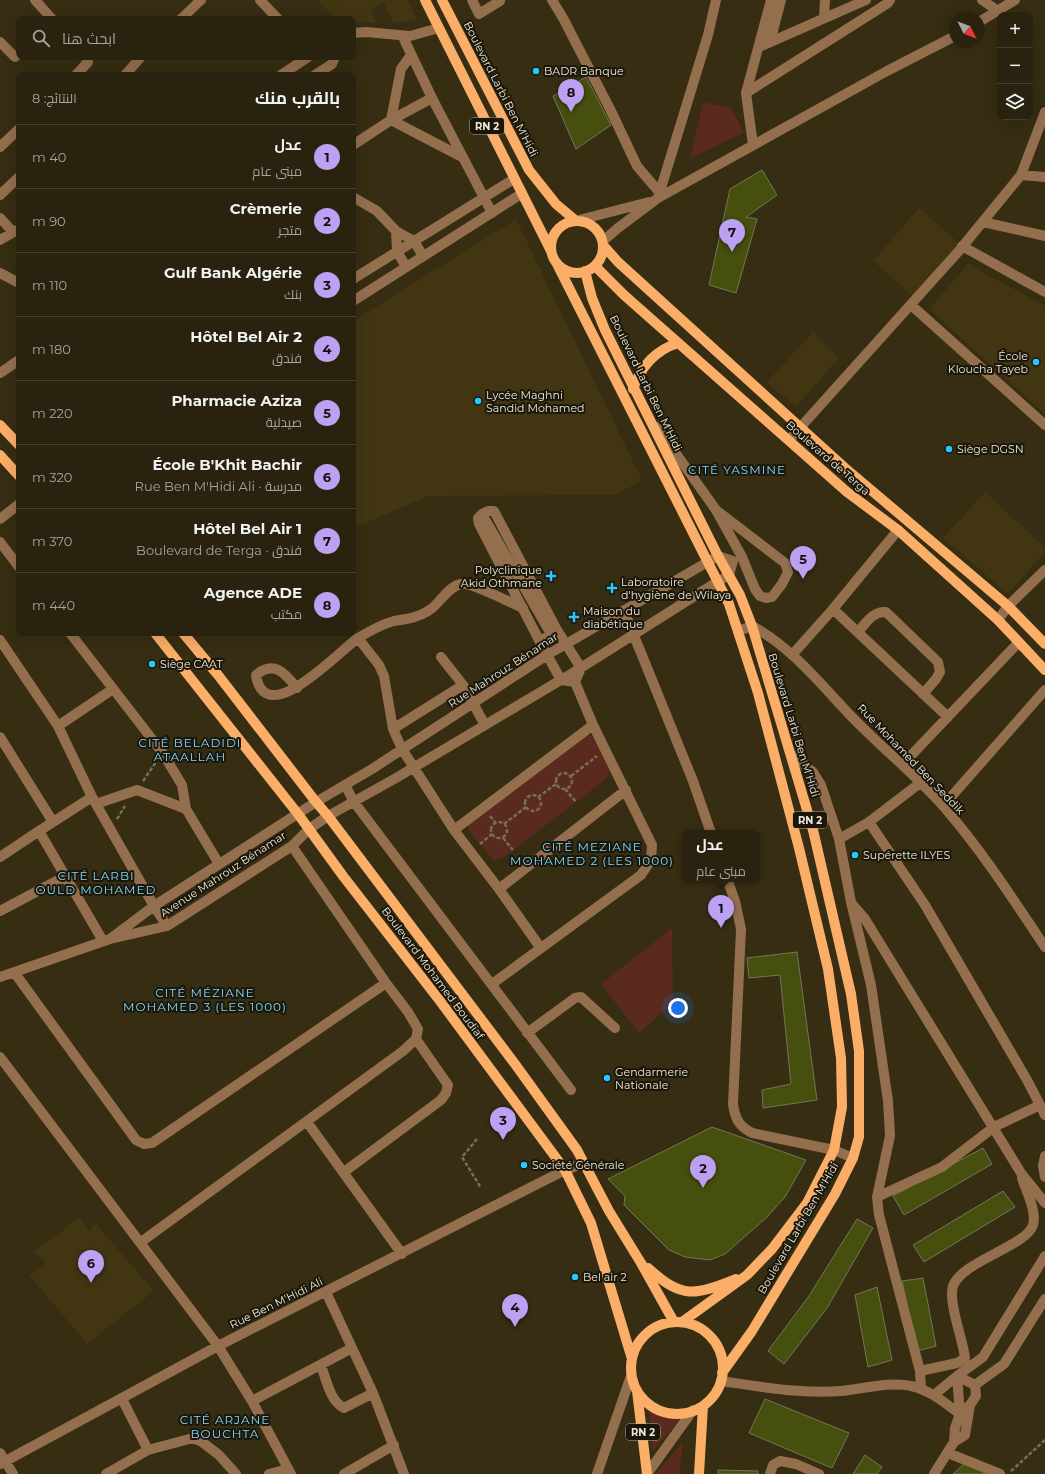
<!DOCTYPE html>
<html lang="ar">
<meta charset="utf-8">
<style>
:root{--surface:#28220e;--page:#342f1c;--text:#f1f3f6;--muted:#a5a49e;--line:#443f2e;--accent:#bca0f2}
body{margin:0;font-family:Montserrat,Cairo,sans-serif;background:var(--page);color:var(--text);direction:rtl}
.controls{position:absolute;right:12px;top:12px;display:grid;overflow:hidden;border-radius:8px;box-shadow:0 4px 16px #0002}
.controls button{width:36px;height:36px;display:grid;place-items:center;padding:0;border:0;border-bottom:1px solid var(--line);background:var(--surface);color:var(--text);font:20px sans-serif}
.compass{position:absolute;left:949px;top:12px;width:36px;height:36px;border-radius:50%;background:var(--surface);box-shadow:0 4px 16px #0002;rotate:132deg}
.you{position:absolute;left:678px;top:1008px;width:14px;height:14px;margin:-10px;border:3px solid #fff;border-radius:50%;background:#1a73e8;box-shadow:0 0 0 6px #1a73e833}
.badge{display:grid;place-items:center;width:26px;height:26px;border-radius:50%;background:var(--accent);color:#111;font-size:13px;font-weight:700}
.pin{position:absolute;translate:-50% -33px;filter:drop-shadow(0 1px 2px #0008)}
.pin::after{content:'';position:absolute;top:21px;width:14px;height:12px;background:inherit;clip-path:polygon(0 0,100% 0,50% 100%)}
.popup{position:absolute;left:682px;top:830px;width:78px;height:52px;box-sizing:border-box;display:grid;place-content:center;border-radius:8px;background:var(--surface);filter:drop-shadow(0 1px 3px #0005);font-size:13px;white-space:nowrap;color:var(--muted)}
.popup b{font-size:15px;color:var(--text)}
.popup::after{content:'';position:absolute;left:50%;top:100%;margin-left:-8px;border:8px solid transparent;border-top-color:var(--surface)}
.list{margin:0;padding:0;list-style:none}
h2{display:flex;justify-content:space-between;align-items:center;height:52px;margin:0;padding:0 16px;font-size:17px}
h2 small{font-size:13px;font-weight:400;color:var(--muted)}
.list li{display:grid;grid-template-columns:26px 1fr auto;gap:12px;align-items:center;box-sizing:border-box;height:64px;padding:0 16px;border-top:1px solid var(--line)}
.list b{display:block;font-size:15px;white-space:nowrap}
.list p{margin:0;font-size:13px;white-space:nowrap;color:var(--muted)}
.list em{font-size:13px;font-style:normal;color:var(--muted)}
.icon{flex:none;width:22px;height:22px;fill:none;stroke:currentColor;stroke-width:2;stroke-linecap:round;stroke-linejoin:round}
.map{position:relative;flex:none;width:1045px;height:1474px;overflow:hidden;direction:ltr}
.search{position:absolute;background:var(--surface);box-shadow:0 4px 16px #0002;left:16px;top:16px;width:340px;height:44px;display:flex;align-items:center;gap:10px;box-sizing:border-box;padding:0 14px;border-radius:8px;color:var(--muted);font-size:15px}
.panel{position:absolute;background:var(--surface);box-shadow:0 4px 16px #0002;left:16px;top:72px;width:340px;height:564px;border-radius:8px;direction:rtl}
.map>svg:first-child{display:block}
.built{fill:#413512}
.green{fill:#5b2a1e}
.building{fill:#464f0d;stroke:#71775a}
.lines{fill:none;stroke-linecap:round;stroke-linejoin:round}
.path{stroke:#766e57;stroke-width:2.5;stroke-dasharray:4 2;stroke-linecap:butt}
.minor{stroke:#936f4e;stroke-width:10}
.major{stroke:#faae67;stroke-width:10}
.poi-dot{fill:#28c8ff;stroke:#1a160a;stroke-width:1.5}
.labels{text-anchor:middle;stroke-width:4;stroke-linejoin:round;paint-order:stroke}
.shield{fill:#1a160a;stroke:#afaa9b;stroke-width:1}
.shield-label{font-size:10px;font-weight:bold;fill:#efe9d9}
.poi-label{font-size:11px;fill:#efe9d9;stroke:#1a160a;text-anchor:start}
.street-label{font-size:11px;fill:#efe9d9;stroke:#1a160a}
.neighbourhood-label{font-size:12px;letter-spacing:1px;fill:#81d9ff;stroke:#1a160a}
</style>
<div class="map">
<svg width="1045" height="1474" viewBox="0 0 1045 1474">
<rect width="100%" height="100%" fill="#362d12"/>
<path class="built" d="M318 0H407L418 20 393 23 384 3 371 9 377 23 353 22V19H335Z
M919 208 960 244 913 296 873 261Z
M516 219 642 480 616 495 429 496 353 528V321Z
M968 264 1045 306V414L929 309Z
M813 332 839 358 796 407 767 382Z
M985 492 1045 547V552L1008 594 943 538Z
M80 1217 89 1232 96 1224 154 1291 87 1344 29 1275 46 1263 34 1252Z"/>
<path class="green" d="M703 102 731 108 744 133 690 158Z
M584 734 592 736 610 771 606 779 504 857 494 861 468 830 469 821Z
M672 928 673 1003 639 1033 601 984Z
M649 1408 671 1415 685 1413 653 1451Z
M683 1442 679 1474H657V1472Z"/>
<path class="building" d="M586 77 611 125 576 149 553 96Z
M762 170 777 195 746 217 757 219 736 293 709 285 730 189Z
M797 952 817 1100 763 1108 762 1090 791 1084 780 975 749 978 747 958Z
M712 1127 806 1160 785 1197 766 1218 725 1254 710 1260 685 1257 669 1250 624 1205 625 1196 608 1179Z
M983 1148 992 1164 904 1215 893 1196Z
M1003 1191 1015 1207 924 1262 913 1245Z
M857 1219 873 1228 827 1308 784 1364 768 1351 809 1296Z
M923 1278 936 1346 917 1351 902 1281Z
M877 1287 892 1360 868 1367 855 1295Z
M765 1399 849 1433 832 1468 749 1433Z
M865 1455 882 1467 877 1474H853Z
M967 1461 989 1474H953Z
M718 1470 758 1471V1474H718Z"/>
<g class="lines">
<path class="path" d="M556 781a8 8 0 1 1 16 0a8 8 0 1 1-16 0Z
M571 776 597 756
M143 781 156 762
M565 789 576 802
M525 803a8 8 0 1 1 16 0a8 8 0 1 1-16 0Z
M538 797 556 784
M490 816 496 823
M117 819 125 806
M491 830a8 8 0 1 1 16 0a8 8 0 1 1-16 0Z
M504 824 526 807
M503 838 513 850
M480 844 492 834
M477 1139 462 1157 481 1188
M1011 1471 1045 1440"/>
<path class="minor" d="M35 0 52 19
M260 0 278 19
M472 0 479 14 500 1
M552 0 563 18 611 111 637 166 660 193
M982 0 998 11
M824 18 825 0
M181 19 201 0
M979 22 1015 0
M353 33 366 32 410 36 439 28
M403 37 432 98 492 213
M0 42 15 57
M770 42 781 0
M759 47 866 0
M411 55 401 69 391 120 462 157
M76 75 88 62 86 57
M125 75 141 57
M281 75 308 57
M315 75 332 64 335 57
M746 93 888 3 890 0
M353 145 391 120 432 98
M753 145 746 93 771 0
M0 147 19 129
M1021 175 1045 177
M0 195 19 177
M353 197 377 211 396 231 414 241 423 256
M658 198 708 35 716 0
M0 218 13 232
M579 220 649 202
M983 222 1045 236
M396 231 397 251 406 267
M0 240 19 229
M603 241 618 228 658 198 887 71 955 36
M962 246 1045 292
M0 273 19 283
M353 279 514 179
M353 301 521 194
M911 305 1045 425
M0 373 19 360
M657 427 716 510
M789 440 958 252 1021 175 1045 112
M716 510 785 563 788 572 782 584 772 597 766 598 760 596 755 589 742 557Z
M482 514 478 518 479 524 540 642 545 638
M0 519 19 504
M0 542 19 567
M833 609 948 717
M624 611 693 781 711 833
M998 620 1008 606 1045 570
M738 631 752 626C792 647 822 686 853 718 882 748 916 775 944 807 982 851 1013 899 1045 947
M858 632C866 623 873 611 886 612L938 662 940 672 936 679 923 694
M70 633 162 752 182 785 186 809 219 864
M358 638 379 665 384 676 393 729 402 749 454 830 499 889 540 947
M0 640 58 726 92 797
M540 642 561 680 575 682 581 668 557 630 494 511H488L482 514 551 634 557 630
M792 655 833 609 898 530
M441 657 463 685 485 725
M297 688C285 673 274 660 256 675 265 732 339 651 358 638 368 632 382 624 394 621 406 619 417 618 428 611 439 605 448 586 461 584 471 582 511 603 523 608
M58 726 113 689
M393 729 463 685
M0 737 53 822
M791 754 813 772 821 785 839 839 851 902 871 985 888 1101 890 1136 877 1197 879 1215 920 1371 921 1389
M902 765 1019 642
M345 785 354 802 571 1090
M96 804 137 790 186 809
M943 806 1045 690
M869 822 925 905 1027 1080 1040 1105
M454 830 593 725
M39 831 92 797 154 906 167 926
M839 839 869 822 920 783
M0 857 39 831 103 941
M727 879 735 901 741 929 733 1104C735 1119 739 1126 752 1133L834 1150 853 1158
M499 889 626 790
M852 904 865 919 1021 1173 1045 1203
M0 911 66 876
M14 972 136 1140 144 1144 152 1143 386 983
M0 977 110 939 167 926 292 846 309 829 328 816 396 778 571 674 717 582 729 575 733 561 718 556 547 655 372 769 316 802 154 906 110 939
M492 984 641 875 651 860 652 845 593 725 575 682
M527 1033 575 998 581 997 615 1028
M0 1057 218 1346 252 1401 291 1474
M307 1122 402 1254
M1045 1156 1043 1166 1045 1177
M344 1172 441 1100 446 1093 448 1085 416 1039
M877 1197 942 1167 994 1127 1040 1105 1045 1115
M141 1242 403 1051 416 1039 418 1029 408 1012 386 983 292 846
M326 1292 373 1393 404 1474
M321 1365C326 1379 330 1401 344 1408L373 1393
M920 1371 957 1363 965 1358C963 1340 948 1302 953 1286 962 1261 1027 1246 1033 1225 1037 1211 1026 1191 1022 1178
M721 1381C761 1387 801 1394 841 1391 862 1389 891 1381 911 1386 930 1390 945 1403 960 1414L970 1405
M934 1395 957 1376 975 1385
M122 1399 148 1450
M252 1401 352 1348
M954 1442 965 1435 970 1405 976 1396 975 1385 1004 1364 1045 1299
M0 1453 13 1474
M948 1453 1000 1474
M0 1464 218 1346 565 1170 585 1163
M106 1474 148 1450 193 1438 202 1442 219 1455 236 1474
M269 1474 288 1469
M344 1474 394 1445
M597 1474 631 1376
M647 1474 693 1410
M770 1474 773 1465 780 1461 796 1464 819 1474
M934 1474 954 1442 955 1428 960 1414 957 1376 983 1357 1045 1256"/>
<path class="major" d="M425 0 551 251
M442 0 529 170 556 204 575 220
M551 247a26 26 0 1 1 52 0a26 26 0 1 1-52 0Z
M603 245 618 262 845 468 1008 606 1045 644
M557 264 729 604 758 693 799 848 828 969 841 1058 842 1107 834 1150 807 1203 772 1249 747 1275 682 1322
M595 266 624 295 847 492 898 530 998 620 1045 670
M585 271 592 298 605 330 718 556 740 595 752 626 813 830 851 994 859 1051V1137L853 1158 835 1194 752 1331 722 1373
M633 389C641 366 656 350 678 343
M0 425 19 445
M0 455 19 476
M155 633 298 814 343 876 440 1001 565 1170 591 1223 632 1359
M183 633 218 675 316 802 328 816 515 1064 577 1150 609 1211 641 1263 674 1322
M648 1268C683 1300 695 1295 736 1279
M631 1368a46 46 0 1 1 92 0a46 46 0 1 1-92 0Z
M637 1391 647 1474
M699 1474 703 1406"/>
</g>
<g class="poi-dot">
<circle cx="536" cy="71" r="4"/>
<circle cx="1036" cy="362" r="4"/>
<circle cx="478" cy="401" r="4"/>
<circle cx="949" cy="449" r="4"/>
<path d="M549 570h4v4h4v4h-4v4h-4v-4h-4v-4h4z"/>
<path d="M610 582h4v4h4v4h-4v4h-4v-4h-4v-4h4z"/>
<path d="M572 611h4v4h4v4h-4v4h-4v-4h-4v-4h4z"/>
<circle cx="152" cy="664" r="4"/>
<circle cx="855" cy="855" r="4"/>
<circle cx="607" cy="1078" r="4"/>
<circle cx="524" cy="1165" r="4"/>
<circle cx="575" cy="1277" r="4"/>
</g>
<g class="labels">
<g class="shield">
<rect x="470" y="118" width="34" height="16" rx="3"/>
<rect x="793" y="812" width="34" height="16" rx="3"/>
<rect x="626" y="1424" width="34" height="16" rx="3"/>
</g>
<g class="shield-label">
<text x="487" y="130">RN 2</text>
<text x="810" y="824">RN 2</text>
<text x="643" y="1436">RN 2</text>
</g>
<g class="poi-label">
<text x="544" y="75">BADR Banque</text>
<text x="1028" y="360" text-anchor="end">École<tspan x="1028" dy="13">Kloucha Tayeb</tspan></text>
<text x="486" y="399">Lycée Maghni<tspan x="486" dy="13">Sandid Mohamed</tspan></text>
<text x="957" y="453">Siège DGSN</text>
<text x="542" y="574" text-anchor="end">Polyclinique<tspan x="542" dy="13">Akid Othmane</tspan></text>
<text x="621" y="586">Laboratoire<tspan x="621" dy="13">d'hygiène de Wilaya</tspan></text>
<text x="583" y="615">Maison du<tspan x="583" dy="13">diabétique</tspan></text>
<text x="160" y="668">Siège CAAT</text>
<text x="863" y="859">Supérette ILYES</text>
<text x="615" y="1076">Gendarmerie<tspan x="615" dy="13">Nationale</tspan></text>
<text x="532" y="1169">Société Générale</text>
<text x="583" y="1281">Bel air 2</text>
</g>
<g class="street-label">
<text transform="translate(501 89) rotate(63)" y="4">Boulevard Larbi Ben M'Hidi</text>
<text transform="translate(646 383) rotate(64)" y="4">Boulevard Larbi Ben M'Hidi</text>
<text transform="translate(828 458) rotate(41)" y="4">Boulevard de Terga</text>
<text transform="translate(503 670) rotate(-33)" y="4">Rue Mahrouz Bénamar</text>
<text transform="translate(794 725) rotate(73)" y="4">Boulevard Larbi Ben M'Hidi</text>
<text transform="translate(911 759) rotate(46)" y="4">Rue Mohamed Ben Seddik</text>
<text transform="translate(223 874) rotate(-33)" y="4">Avenue Mahrouz Bénamar</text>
<text transform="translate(433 973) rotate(53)" y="4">Boulevard Mohamed Boudiaf</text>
<text transform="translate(798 1228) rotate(-60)" y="4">Boulevard Larbi Ben M'Hidi</text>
<text transform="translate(276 1303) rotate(-26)" y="4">Rue Ben M'Hidi Ali</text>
</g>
<g class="neighbourhood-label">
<text x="737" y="474">CITÉ YASMINE</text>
<text x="190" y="747">CITÉ BELADIDI<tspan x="190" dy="14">ATAALLAH</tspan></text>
<text x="592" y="851">CITÉ MEZIANE<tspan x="592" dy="14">MOHAMED 2 (LES 1000)</tspan></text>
<text x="96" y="880">CITÉ LARBI<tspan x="96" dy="14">OULD MOHAMED</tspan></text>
<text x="205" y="997">CITÉ MÉZIANE<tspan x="205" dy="14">MOHAMED 3 (LES 1000)</tspan></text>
<text x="225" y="1424">CITÉ ARJANE<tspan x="225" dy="14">BOUCHTA</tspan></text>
</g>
</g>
</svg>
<div class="controls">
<button>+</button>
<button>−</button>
<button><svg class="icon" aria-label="layers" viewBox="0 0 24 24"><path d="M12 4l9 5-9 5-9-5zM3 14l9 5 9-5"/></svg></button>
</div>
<svg class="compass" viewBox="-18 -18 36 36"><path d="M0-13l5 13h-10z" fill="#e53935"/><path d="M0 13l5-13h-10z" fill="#a5a49e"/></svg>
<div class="you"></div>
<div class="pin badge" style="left:721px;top:928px">1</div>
<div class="popup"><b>عدل</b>مبنى عام</div>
<div class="pin badge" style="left:703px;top:1188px">2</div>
<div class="pin badge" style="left:503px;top:1140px">3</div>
<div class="pin badge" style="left:515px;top:1327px">4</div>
<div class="pin badge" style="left:803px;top:579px">5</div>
<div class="pin badge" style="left:91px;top:1283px">6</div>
<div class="pin badge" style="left:732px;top:252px">7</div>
<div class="pin badge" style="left:571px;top:112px">8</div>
<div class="search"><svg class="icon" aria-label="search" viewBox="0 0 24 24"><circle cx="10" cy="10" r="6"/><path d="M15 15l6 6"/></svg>ابحث هنا</div>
<section class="panel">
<h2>بالقرب منك<small>النتائج: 8</small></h2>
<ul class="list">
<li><span class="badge">1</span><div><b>عدل</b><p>مبنى عام</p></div><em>40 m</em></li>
<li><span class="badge">2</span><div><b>Crèmerie</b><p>متجر</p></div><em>90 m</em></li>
<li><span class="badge">3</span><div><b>Gulf Bank Algérie</b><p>بنك</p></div><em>110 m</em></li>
<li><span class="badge">4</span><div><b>Hôtel Bel Air 2</b><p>فندق</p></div><em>180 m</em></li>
<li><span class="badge">5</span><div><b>Pharmacie Aziza</b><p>صيدلية</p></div><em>220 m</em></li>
<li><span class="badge">6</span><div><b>École B'Khit Bachir</b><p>مدرسة · Rue Ben M'Hidi Ali</p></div><em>320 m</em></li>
<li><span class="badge">7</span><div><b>Hôtel Bel Air 1</b><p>فندق · Boulevard de Terga</p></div><em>370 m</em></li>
<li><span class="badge">8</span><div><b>Agence ADE</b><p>مكتب</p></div><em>440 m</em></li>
</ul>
</section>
</div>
